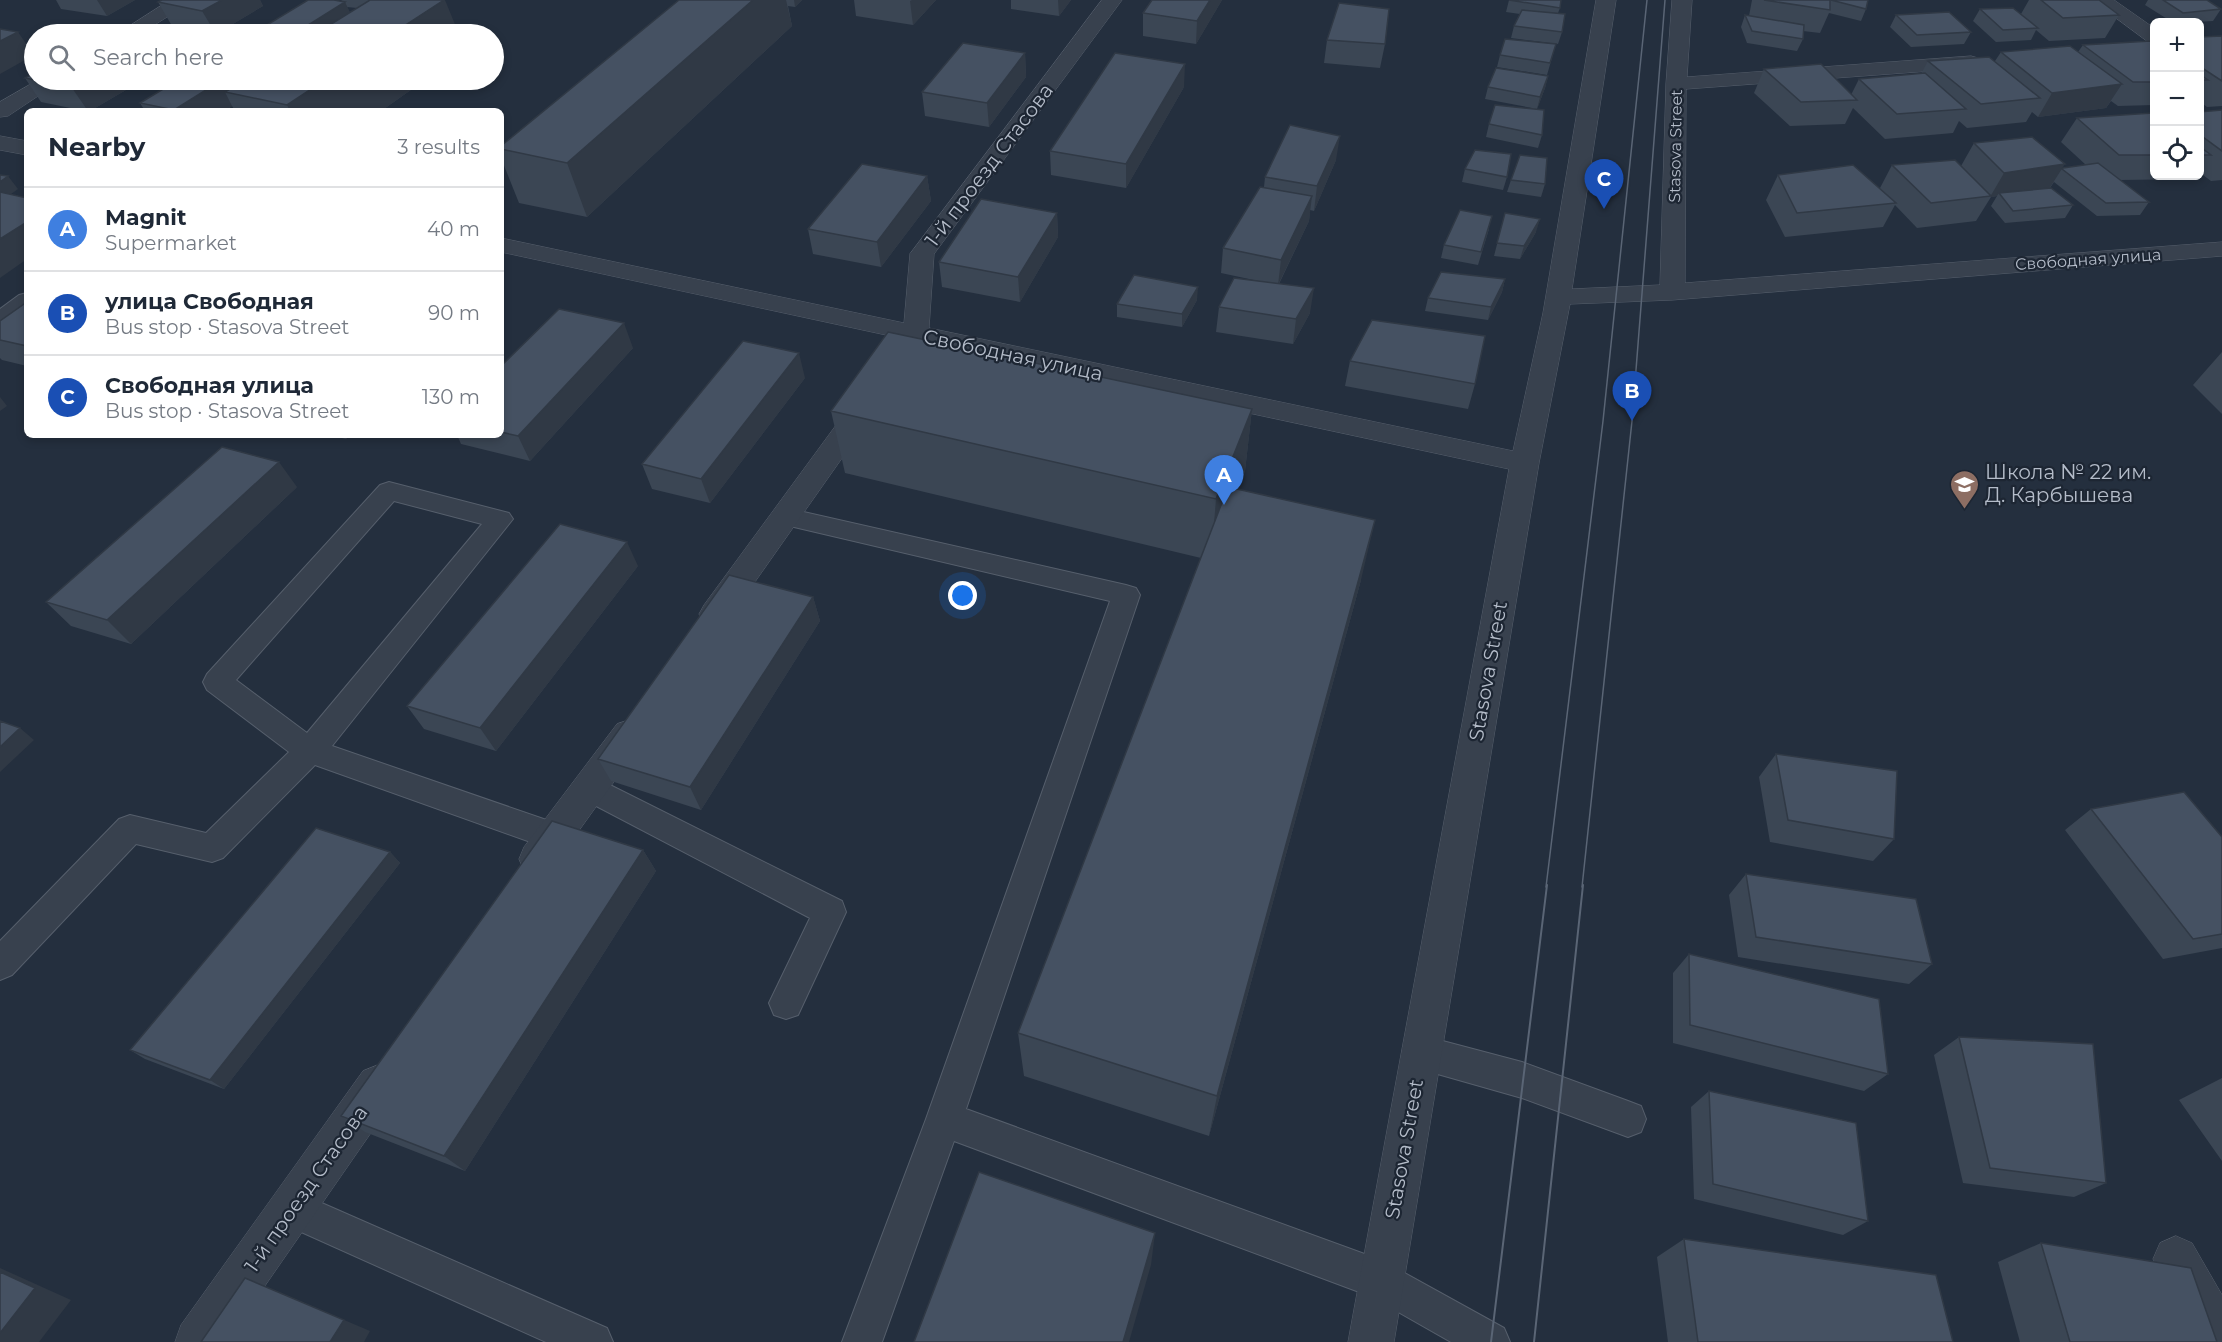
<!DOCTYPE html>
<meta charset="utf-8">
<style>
:root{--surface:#fff;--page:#f6f6f7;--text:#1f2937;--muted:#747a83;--line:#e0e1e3;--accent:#1a73e8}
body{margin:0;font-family:Montserrat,sans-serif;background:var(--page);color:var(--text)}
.controls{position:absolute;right:18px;top:18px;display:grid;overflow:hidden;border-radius:9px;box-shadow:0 3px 9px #0003}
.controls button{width:54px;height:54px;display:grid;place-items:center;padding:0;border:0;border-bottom:2px solid var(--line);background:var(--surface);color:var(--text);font:30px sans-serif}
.you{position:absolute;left:963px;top:596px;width:21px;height:21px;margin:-15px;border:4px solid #fff;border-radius:50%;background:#1a73e8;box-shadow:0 0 0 9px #1a73e833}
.badge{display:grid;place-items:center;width:39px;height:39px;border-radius:50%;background:var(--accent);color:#fff;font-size:20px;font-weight:700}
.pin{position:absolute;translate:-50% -50px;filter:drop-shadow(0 2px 3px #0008)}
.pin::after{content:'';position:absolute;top:32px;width:21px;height:18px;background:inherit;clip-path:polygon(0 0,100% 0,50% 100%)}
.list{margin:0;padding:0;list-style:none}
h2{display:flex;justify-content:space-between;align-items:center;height:78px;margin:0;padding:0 24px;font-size:26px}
h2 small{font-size:20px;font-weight:400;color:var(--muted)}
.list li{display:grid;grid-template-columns:39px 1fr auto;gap:18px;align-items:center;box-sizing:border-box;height:84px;padding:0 24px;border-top:2px solid var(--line)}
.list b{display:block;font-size:22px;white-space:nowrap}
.list p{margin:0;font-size:20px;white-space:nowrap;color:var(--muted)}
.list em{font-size:20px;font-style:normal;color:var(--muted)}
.icon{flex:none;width:33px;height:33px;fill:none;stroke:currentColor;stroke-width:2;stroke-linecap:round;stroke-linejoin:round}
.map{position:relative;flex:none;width:2222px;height:1342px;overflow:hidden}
.search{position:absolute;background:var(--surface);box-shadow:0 3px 9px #0003;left:24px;top:24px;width:480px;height:66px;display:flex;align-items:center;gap:15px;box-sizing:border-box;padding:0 21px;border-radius:33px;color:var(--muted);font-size:22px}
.panel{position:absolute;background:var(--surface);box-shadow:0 3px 9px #0003;left:24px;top:108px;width:480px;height:330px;border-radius:9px}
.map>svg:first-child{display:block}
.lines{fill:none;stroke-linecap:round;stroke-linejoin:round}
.service-casing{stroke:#565f6c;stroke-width:2}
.minor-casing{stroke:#565f6c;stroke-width:1}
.service{fill:#38414e;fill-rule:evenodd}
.minor{fill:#38414e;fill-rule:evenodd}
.tram-far1{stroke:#5a6575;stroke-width:1.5}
.tram{stroke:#5a6575;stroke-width:2}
.wall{fill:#3b4654;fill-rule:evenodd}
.shaded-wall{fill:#303945}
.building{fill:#455162;stroke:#303945;stroke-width:1.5}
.labels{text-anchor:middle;stroke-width:4.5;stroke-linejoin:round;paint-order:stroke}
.far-street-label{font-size:16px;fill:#b4bcc9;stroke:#1d2633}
.street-label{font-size:20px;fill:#b4bcc9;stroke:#1d2633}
.poi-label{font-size:20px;fill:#b4bcc9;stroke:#1d2633;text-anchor:start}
</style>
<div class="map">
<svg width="2222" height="1342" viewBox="0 0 2222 1342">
<rect width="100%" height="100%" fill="#242f3e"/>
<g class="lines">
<defs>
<path id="service" d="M27 293V310L8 324 0 326V309L19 295Z
M389 482 509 513 513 519 332 746 564 826 569 836 564 846 553 850 315 765 223 858 212 862 136 844 12 975 0 980V941L119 819 130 815 206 833 289 752 207 690 203 682 207 674 380 485ZM394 501 482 524 307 733 236 680Z
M786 508 1126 585 1136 588 1140 595 966 1109 1381 1260 1504 1328 1510 1342H1451L1370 1296 954 1141 882 1342H842L926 1119 1110 601 777 523 773 517 777 511Z
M590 775 842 901 846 912 798 1015 786 1019 774 1015 769 1003 810 918 579 797 575 788 579 779Z
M1420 1035 1522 1062 1628 1101 1641 1106 1646 1119 1641 1132 1628 1137 1522 1098 1420 1069 1408 1064 1402 1052 1408 1040Z
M292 1190 607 1328 613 1342H546L279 1222 273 1209 279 1196Z"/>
<path id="minor" d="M170 0H194L140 34H117Z
M1102 0H1122L934 254 929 328 1513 451 1543 313 1596 0H1616L1572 289 1660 285 1666 84 1672 0H1692L1687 77 1971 56 1978 58 1981 62 1978 66 1971 68 1686 89 1685 283 2222 242V256L1672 300 1570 304 1539 463 1394 1342H1348L1509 469 923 343 726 623 715 626 704 623 699 614 704 605 900 338 501 252V238L904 323 910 254Z
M2092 0H2114L2154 28V43L2147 41Z
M38 80H62L8 116 0 117V102Z
M0 136 27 141V155L0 150Z
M629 720 641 724 646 734 641 744 550 871 537 875 524 871 519 859 524 847 617 724Z
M378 1065 393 1071 399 1086 393 1101 226 1342H175L181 1325 363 1071Z
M2176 1236 2192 1243 2222 1295V1342H2197L2153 1259 2160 1243Z"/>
</defs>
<use href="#service" class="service-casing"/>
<use href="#minor" class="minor-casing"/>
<use href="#service" class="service"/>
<use href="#minor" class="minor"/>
<path class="tram-far1" d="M1546 887 1603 421 1647 0
M1582 887 1632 421 1665 0"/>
<path class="tram" d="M1491 1342 1547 885
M1534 1342 1583 885"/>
</g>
<path class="wall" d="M56 0H135L107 16 61 9Z
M162 0H260L263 6 216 34 172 26 158 2Z
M341 0H445L252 34 342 1ZM347 7 357 8 350 13Z
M679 0H802L795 7 788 6 792 26 587 217 519 203 501 158V146Z
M854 0H936L913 25 856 16Z
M1011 0H1071L1059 16 1011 9Z
M1152 0H1222L1196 44 1143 36V13Z
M1509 0 1560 8 1558 13 1562 32 1558 44 1511 38 1514 26 1520 14 1506 12Z
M1752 0H1868L1866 9 1861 21 1829 13 1820 33 1803 31V39L1797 51 1747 43 1741 27 1745 15 1749 16Z
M2029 0H2099L2119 15 2105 38 2049 41 2036 30 2031 40 1996 42 1973 21 1980 9 2021 14Z
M2148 0H2207L2221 9 2213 21 2196 22H2172L2145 5Z
M1896 15 1971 32 1964 44 1911 47 1890 27Z
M2222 36V106L2207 107 2199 101V37Z
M1327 40 1385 44 1380 68 1324 63Z
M2154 43V105L2118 106 2111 101 2106 108 2038 117 2032 112 2026 122 1967 128 1959 121 1953 133 1885 139 1853 108 1845 124 1790 126 1754 93 1764 69 1851 95 1859 79 1921 74 1928 61H1995L2001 52H2078L2083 45Z
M1556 44 1547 75 1497 67 1500 55Z
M1025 53 1026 77 989 127 925 116 922 92Z
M1548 76 1545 88 1537 109 1542 135 1538 148 1486 137 1489 124 1532 108 1485 99 1488 87Z
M25 78 143 80 90 111H85L41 102Z
M178 80H425L381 111H235L232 106 225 111H145L140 103Z
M1184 87 1126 188 1051 175 1050 151Z
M2222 110V180L2211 181 2199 172V112Z
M2154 114V176H2196L2193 179 2120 180 2149 202 2140 215 2097 216 2054 182 2050 188 2073 205 2065 218 2005 223 1991 206 1997 196 1991 197 1976 221 1917 228 1895 205 1883 227 1785 237 1766 200 1778 175 1880 188 1892 165 1961 166 1974 143 2063 168 2086 165 2061 142 2077 118Z
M1336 160 1314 211 1310 210 1309 221 1279 284 1310 313 1293 344 1216 332 1219 307 1263 282 1221 273 1223 248 1264 187 1265 177Z
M1465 169 1507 177 1503 190 1462 182Z
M927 176 931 201 881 267 813 254 808 229Z
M1511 180 1545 184 1541 197 1507 192Z
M1057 213 1058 237 1020 302 942 287 939 262Z
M1505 213 1536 232 1520 259 1494 256Z
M1489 229 1478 265 1441 258 1444 245Z
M1505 279 1502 292 1488 320 1425 311 1428 298Z
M1197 300 1182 327 1117 317V304Z
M27 302V366L2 360 0 358V321Z
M633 348 530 461 461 444 457 435H501V366Z
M2222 352V414L2193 385Z
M1350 361 1475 384 1468 409 1345 386Z
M805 378 710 503 652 489 642 464Z
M1252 409 1245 471 1238 490 1361 580 1209 1136 1024 1076 1018 1033 1201 558 845 473 831 411Z
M330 435H351L346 439Z
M297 487 131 644 71 626 46 602Z
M638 566 496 751 424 729 407 706Z
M813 597 820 621 701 810 611 781 598 759Z
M1776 754 1894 839 1873 861 1770 842 1759 777Z
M2091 809 2222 837V948L2163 959 2065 830Z
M643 850 656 871 465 1171 365 1132 341 1116Z
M390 852 400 863 224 1089 145 1059 130 1050Z
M1746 874 1932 964 1909 984 1738 957 1729 895Z
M1689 954 1888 1074 1864 1091 1673 1043V973Z
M1959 1037 2106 1183 2074 1197 1963 1183 1934 1055Z
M2222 1078V1161L2179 1100Z
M1709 1091 1868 1221 1843 1235 1694 1199 1691 1107Z
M1684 1239 1953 1342H1668L1657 1257Z
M2041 1243 2217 1342H2020L1998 1262Z"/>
<path class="shaded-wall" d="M97 0H135L107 16Z
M222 0H260L263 6 216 34 202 11Z
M444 0H445L459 34H392Z
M753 0H786L792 26 587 217 567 163Z
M794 0H802L795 7Z
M912 0H936L913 25 910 1Z
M1058 0H1071L1059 16Z
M1210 0H1222L1196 44 1197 21Z
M345 2 356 25 342 34H294Z
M18 32 34 55 0 74V41Z
M1025 53 1026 77 989 127 987 103Z
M1185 64 1184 87 1126 188V164Z
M1548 76 1545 88 1537 109 1540 97Z
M86 80H143L90 111H88L72 88Z
M222 80H273L225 92 232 106 225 111H174V110Z
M325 80H425L381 111H290L287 105Z
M2122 84 2106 108 2038 117 2052 93Z
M1340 136 1336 160 1314 211 1317 186Z
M2065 164 2049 189 1999 193 1997 196 1991 197V196L1990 197 2004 173Z
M8 176 18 189 0 202V182Z
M927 176 931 201 881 267 877 242Z
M1312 196 1309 221 1278 285 1281 260Z
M1057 213 1058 237 1020 302 1018 277Z
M1540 219 1536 232 1520 259 1524 246Z
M27 222V259L0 278V239Z
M1505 279 1502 292 1488 320 1491 307Z
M1198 287 1197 300 1182 327V314Z
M1314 288 1310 313 1293 344 1296 319Z
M624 323 633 348 530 461 518 436Z
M799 353 805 378 710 503 701 479Z
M0 397 7 406 0 411Z
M1252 409 1245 471 1211 560 1216 499Z
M343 435H351L346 439Z
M279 462 297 487 131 644 107 620Z
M1375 520 1361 580 1209 1136 1217 1096Z
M627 542 638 566 496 751 480 728Z
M813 597 820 621 701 810 690 787Z
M20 728 34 740 0 772V747Z
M643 850 656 871 465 1171 444 1156Z
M390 852 400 863 224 1089 210 1080Z
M1155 1233 1151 1265 1129 1342H1123Z
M0 1268 71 1300 39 1342H0Z
M274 1290 370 1331 364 1342H330Z"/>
<path class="building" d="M162 0H222L202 11 158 2Z
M308 0H334L345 2 294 34H252Z
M370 0H444L392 34H315Z
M679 0H753L567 163 501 149V146Z
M1152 0H1210L1197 21 1143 13Z
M1509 0H1561L1560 8Z
M1764 0H1830V10Z
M1831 0H1868L1866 9Z
M2041 0H2099L2119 15 2063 18Z
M2163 0H2207L2221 9 2183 13Z
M1339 3 1389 9 1385 44 1327 40Z
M2013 8 2038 28 2003 30 1980 9Z
M1522 10 1565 14 1562 32 1514 26Z
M1949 12 1971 32 1917 35 1896 15Z
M1745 15 1804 25 1803 39 1752 31Z
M0 29 18 32 0 41Z
M2222 36V81L2199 66V37Z
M1505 39 1556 44 1550 63 1500 55Z
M2151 41 2154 43V82H2133L2083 45Z
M963 43 1025 53 987 103 922 92Z
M2070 46 2122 84 2052 93 2001 52Z
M1115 53 1185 64 1126 164 1050 151Z
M1989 57 2040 98 1981 104 1928 61Z
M1821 64 1857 100 1801 102 1764 69Z
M1496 68 1548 76 1540 97 1488 87Z
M34 73V80H86L72 88 25 78Z
M1925 73 1966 109 1897 114 1859 79Z
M2199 74 2208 80H2199Z
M178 80H222L174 110 140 103Z
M245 80H325L287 105 225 92Z
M1495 105 1544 110 1542 135 1489 124Z
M2222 110V151L2199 134V112Z
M2153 113 2154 114V155H2119L2077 118Z
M1290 125 1340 136 1317 186 1265 177Z
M2032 137 2065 164 2004 173 1974 143Z
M2199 146 2211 155H2199Z
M1475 150 1511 154 1507 177 1465 169Z
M1520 155 1547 158 1545 184 1511 180Z
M1955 160 1991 196 1931 203 1892 165Z
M2098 163 2149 202 2106 203 2062 169 2063 168Z
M862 164 927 176 877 242 808 229Z
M1853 165 1896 203 1797 213 1778 175Z
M0 175 8 176 0 182Z
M1260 187 1312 196 1281 260 1223 248Z
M2051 188 2073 205 2013 211 1999 193Z
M0 192 27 198V222L0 239Z
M981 199 1057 213 1018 277 939 262Z
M1460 210 1492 216 1481 252 1444 245Z
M1505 213 1540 219 1524 246 1497 243Z
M1441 272 1505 279 1491 307 1428 298Z
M1134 275 1198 287 1182 314 1117 304Z
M1234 278 1314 288 1296 319 1219 307Z
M27 302V346L0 340V321Z
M559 309 624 323 518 436 501 432V366Z
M1372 320 1485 336 1475 384 1350 361Z
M888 332 1252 409 1216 499 831 411Z
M743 341 799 353 701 479 642 464Z
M222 447 279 462 107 620 46 602Z
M1228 487 1375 520 1217 1096 1018 1033Z
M560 524 627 542 480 728 407 706Z
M729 575 813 597 690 787 598 759Z
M0 721 20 728 0 747Z
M1776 754 1897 771 1894 839 1788 820Z
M2184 792 2222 837V934L2193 939 2091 809Z
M552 821 643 850 444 1156 341 1116Z
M316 828 390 852 210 1080 130 1050Z
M1746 874 1916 899 1932 964 1756 937Z
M1689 954 1879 999 1888 1074 1690 1025Z
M1959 1037 2093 1044 2106 1183 1990 1168Z
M1709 1091 1856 1123 1868 1221 1713 1184Z
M979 1172 1155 1233 1123 1342H914Z
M1684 1239 1936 1275 1953 1342H1698Z
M2041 1243 2191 1268 2217 1342H2070Z
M0 1272 35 1288 0 1333Z
M245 1278 344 1320 330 1342H201Z"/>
<defs>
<symbol id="school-pin" viewBox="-11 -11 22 30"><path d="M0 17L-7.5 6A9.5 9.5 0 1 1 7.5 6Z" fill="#8d6e63" stroke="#1d2633"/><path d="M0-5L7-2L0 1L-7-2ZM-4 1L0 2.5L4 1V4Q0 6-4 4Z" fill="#fff"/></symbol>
</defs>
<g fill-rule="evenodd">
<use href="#school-pin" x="1948" y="468" width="33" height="45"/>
</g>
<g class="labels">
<g class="far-street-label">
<text transform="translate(1675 146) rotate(-89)" y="6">Stasova Street</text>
<text transform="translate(2088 259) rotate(-4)" y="6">Свободная улица</text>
</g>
<g class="street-label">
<text transform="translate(989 165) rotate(-53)" y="7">1-й проезд Стасова</text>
<text transform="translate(1013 355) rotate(12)" y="7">Свободная улица</text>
<text transform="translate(1488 671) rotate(-80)" y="7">Stasova Street</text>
<text transform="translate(1404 1149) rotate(-80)" y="7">Stasova Street</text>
<text transform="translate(306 1189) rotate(-55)" y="7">1-й проезд Стасова</text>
</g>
<g class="poi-label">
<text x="1985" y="479">Школа № 22 им.<tspan x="1985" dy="23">Д. Карбышева</tspan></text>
</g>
</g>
</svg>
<div class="controls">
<button>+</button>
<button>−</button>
<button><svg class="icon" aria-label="locate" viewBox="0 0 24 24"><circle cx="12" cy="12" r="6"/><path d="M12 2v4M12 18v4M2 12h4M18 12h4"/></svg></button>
</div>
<div class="you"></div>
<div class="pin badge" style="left:1224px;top:505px;background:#3f7fe0">A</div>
<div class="pin badge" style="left:1632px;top:421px;background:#1a4fb4">B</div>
<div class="pin badge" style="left:1604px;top:209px;background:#1a4fb4">C</div>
<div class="search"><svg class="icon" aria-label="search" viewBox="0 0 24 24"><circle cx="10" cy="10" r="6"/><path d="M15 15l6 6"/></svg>Search here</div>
<section class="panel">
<h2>Nearby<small>3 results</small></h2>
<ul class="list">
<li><span class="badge" style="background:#3f7fe0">A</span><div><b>Magnit</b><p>Supermarket</p></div><em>40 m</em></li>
<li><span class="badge" style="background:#1a4fb4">B</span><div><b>улица Свободная</b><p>Bus stop · Stasova Street</p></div><em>90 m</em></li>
<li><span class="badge" style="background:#1a4fb4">C</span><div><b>Свободная улица</b><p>Bus stop · Stasova Street</p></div><em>130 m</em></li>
</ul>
</section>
</div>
